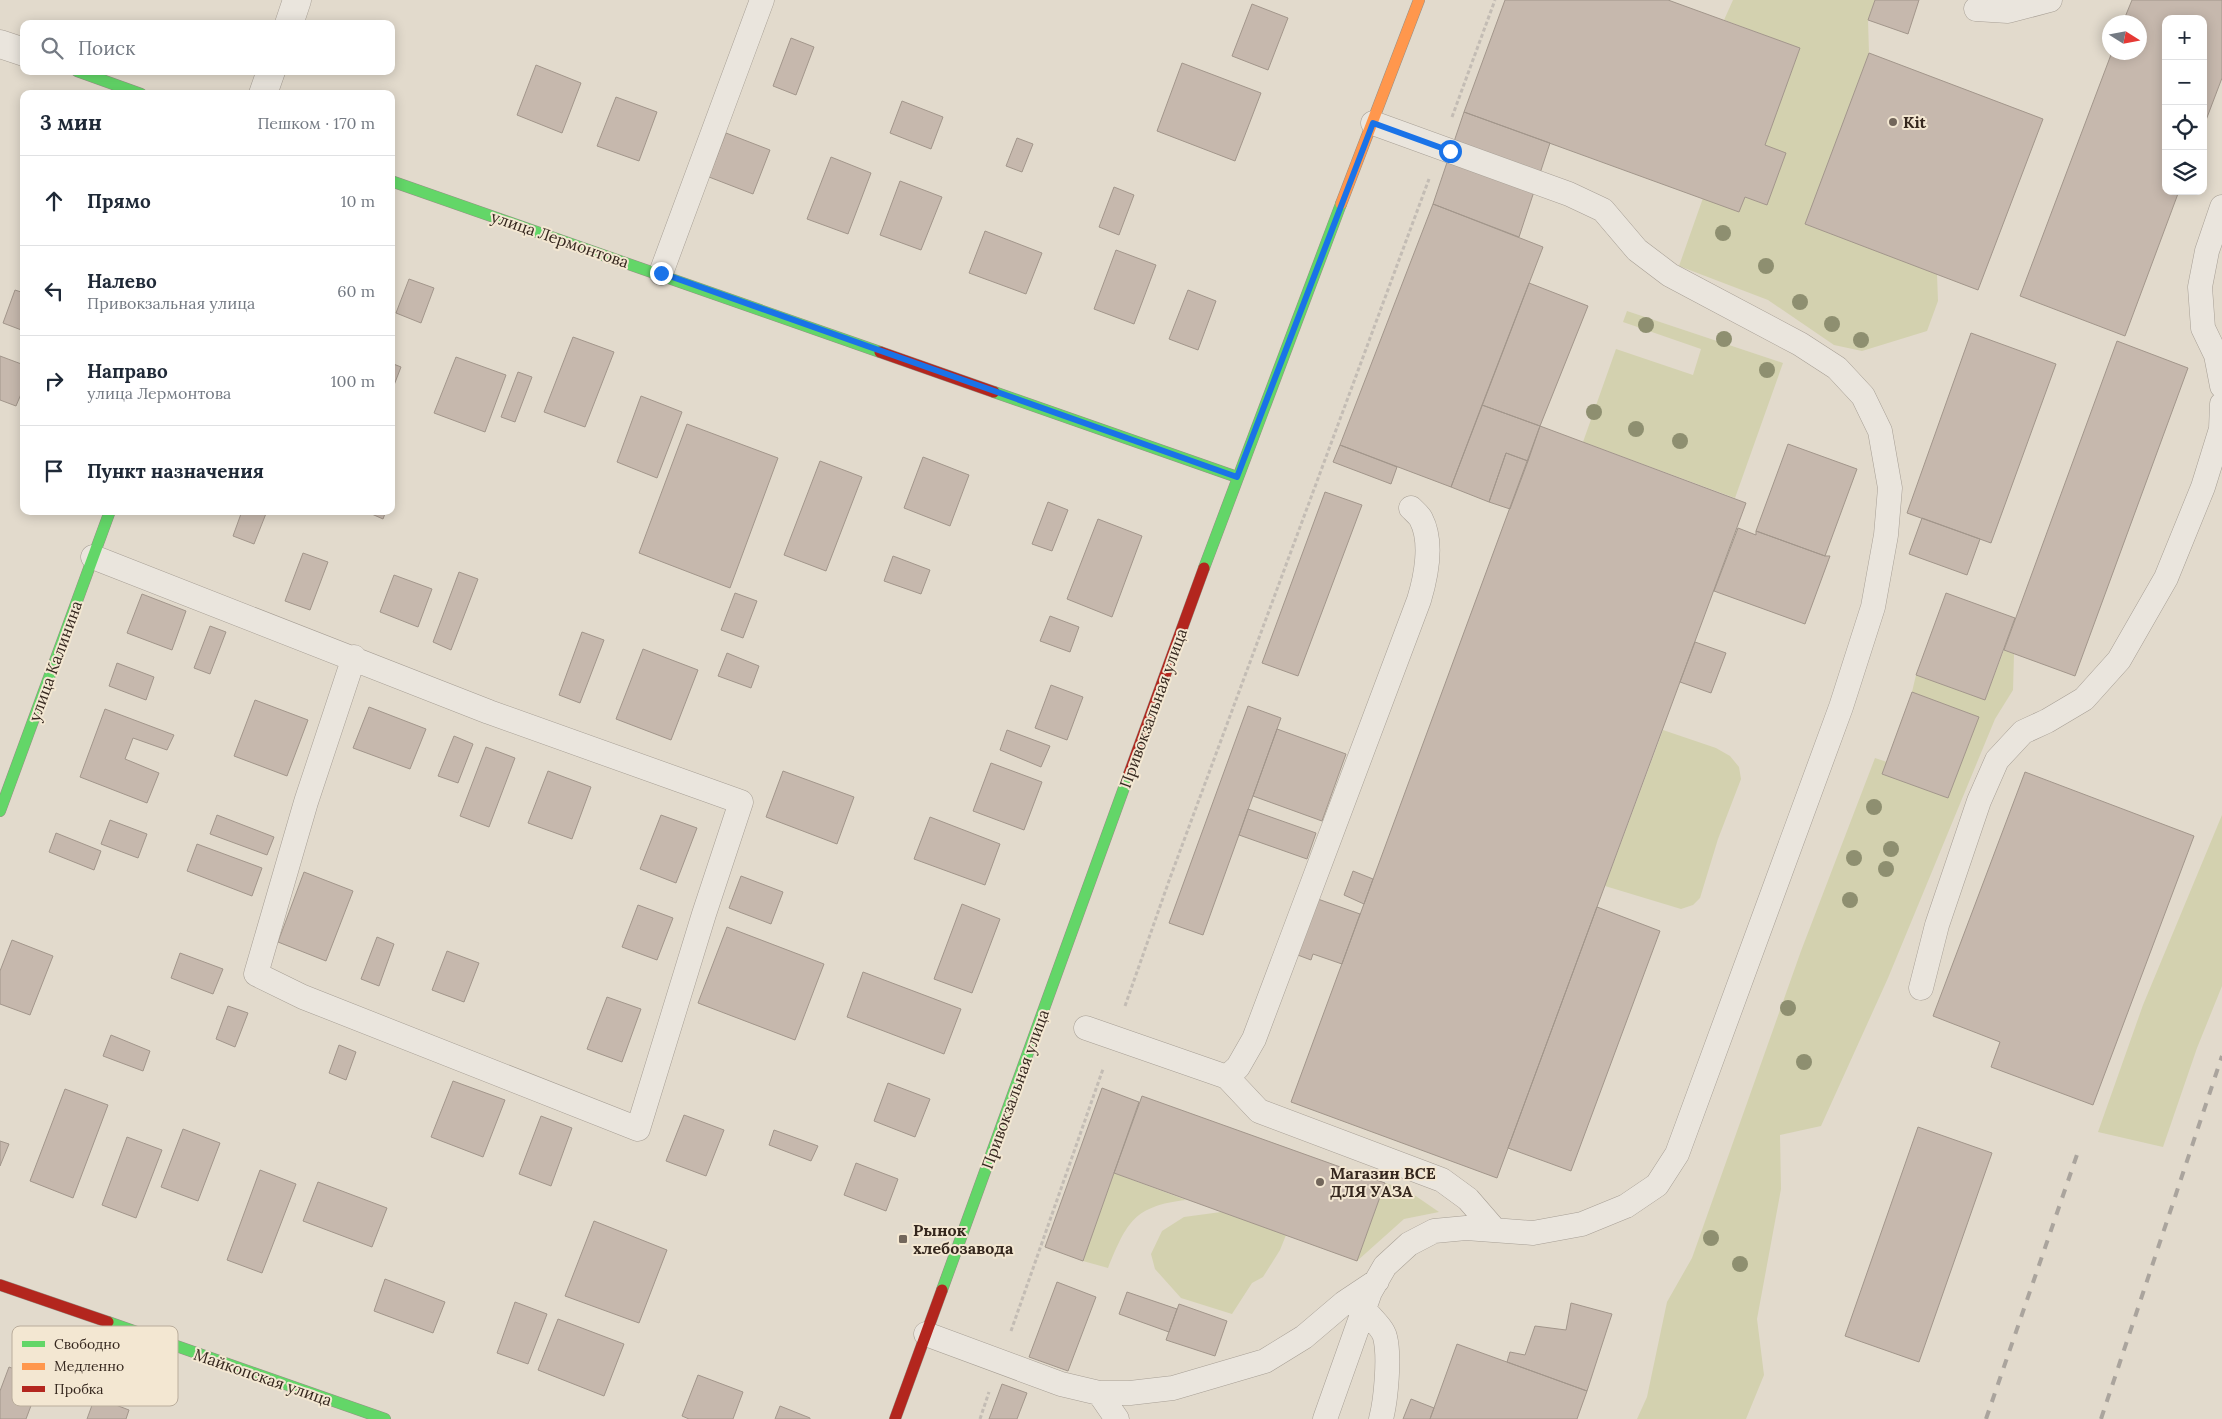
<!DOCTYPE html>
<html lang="ru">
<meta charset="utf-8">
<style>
:root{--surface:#fff;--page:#f6f6f7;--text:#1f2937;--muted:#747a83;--line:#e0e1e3}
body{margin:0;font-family:Lora,serif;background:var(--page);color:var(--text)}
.controls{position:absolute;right:15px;top:15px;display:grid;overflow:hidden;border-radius:10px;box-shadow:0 2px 12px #0003}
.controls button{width:45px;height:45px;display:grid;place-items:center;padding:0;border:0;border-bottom:1px solid var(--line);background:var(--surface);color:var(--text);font:25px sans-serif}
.compass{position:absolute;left:2102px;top:15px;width:45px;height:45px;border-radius:50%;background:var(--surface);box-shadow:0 2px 12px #0003;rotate:101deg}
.stop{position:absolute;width:15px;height:15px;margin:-11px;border:4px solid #1a73e8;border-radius:50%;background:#fff}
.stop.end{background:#1a73e8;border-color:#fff;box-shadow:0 1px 5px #0008}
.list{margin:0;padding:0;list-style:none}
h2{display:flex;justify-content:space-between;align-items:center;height:65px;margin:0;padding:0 20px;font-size:21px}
h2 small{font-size:16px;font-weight:400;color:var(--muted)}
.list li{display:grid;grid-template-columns:32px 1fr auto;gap:15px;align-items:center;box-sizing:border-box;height:90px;padding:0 20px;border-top:1px solid var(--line)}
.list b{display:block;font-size:19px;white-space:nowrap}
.list p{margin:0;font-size:16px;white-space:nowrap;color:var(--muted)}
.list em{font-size:16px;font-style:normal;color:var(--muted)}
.icon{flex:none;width:28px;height:28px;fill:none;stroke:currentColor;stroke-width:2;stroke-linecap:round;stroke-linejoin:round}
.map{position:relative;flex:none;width:2222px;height:1419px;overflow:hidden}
.search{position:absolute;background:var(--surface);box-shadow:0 2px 12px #0003;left:20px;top:20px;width:375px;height:55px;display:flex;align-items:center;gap:12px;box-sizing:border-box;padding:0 18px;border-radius:10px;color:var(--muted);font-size:19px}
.panel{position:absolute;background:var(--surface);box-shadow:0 2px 12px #0003;left:20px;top:90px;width:375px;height:425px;border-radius:10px}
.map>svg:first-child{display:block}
.green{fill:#d3d1af}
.building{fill:#c6b8ad;stroke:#a2968b}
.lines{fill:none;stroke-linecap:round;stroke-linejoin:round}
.lane-casing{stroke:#a79f95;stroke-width:25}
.street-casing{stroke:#a79f95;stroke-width:29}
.fast-casing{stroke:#978f85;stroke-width:12}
.slow-casing{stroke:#978f85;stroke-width:12}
.jam-casing{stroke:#978f85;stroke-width:12}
.path{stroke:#c3bcb4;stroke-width:3;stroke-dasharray:4 2.5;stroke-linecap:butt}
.lane{stroke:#eae5dd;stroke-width:24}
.street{stroke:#eae5dd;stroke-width:28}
.fast{stroke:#63d668;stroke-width:11}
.slow{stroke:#ff974d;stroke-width:11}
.jam{stroke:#b3261e;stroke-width:11}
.rail{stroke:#aaa49d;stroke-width:4;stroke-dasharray:9 9;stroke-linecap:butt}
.tree{fill:#8e8f70}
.route{stroke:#1a73e8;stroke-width:6}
.poi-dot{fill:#72665b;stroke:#f3e7d2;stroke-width:2}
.labels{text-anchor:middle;stroke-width:4;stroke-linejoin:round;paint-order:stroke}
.poi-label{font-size:16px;font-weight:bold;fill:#35271e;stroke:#f3e7d2;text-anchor:start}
.street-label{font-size:16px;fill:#35271e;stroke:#f3e7d2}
.key{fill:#f3e7d2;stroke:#baad9c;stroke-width:1}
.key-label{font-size:14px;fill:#35271e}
</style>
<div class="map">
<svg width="2222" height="1419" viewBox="0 0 2222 1419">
<rect width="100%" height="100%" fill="#e2dacc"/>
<path class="green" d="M1733 0H1875L1868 20 1869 53 1805 224 1937 274 1938 301 1927 331 1862 351 1834 345 1768 300 1679 266 1703 198 1745 197 1767 205 1786 153 1765 145 1800 48 1724 20Z
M1627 311 1783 363 1735 498 1583 442 1616 349 1693 375 1701 349 1623 322Z
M2004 650 2014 654 2013 690 1995 719 1888 978 1821 1126 1780 1135 1781 1189 1757 1319 1764 1375 1746 1419H1637L1647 1397 1667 1302 1692 1258 1801 951 1875 758 1887 762 1883 774 1948 798 1979 717 1912 692 1916 675 1985 700Z
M1663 730 1716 748 1730 756 1739 767 1741 779 1718 839 1700 898 1693 905 1681 909 1605 886Z
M2222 815V986L2197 1048 2163 1147 2098 1132 2143 1005Z
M1114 1173 1186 1200C1134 1206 1127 1222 1108 1268L1083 1261Z
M1385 1183 1407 1190 1439 1212 1404 1219 1357 1261Z
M1221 1212 1286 1235 1280 1250 1263 1277 1252 1283 1232 1314 1181 1298 1155 1269 1151 1254 1162 1231 1184 1217Z"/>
<path class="building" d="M1505 0H1668L1800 48 1765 145 1786 153 1767 205 1745 197 1739 212 1464 112Z
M1875 0H1919L1908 34 1868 20Z
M2132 0H2222V78L2203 128V19H2166V191H2179L2125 336 2020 296 2112 52H2140V22H2123Z
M1252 4 1288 18 1268 70 1232 56Z
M791 38 814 47 796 95 773 86Z
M1869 53 2043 119 1978 290 1805 224Z
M1182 63 1261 93 1235 161 1157 131Z
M536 65 581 83 562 133 517 115Z
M616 97 657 112 639 161 597 146Z
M902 101 943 117 931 149 890 133Z
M1464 112 1550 143 1519 237 1433 204Z
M726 133 770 150 753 194 709 177Z
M1017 138 1033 144 1022 172 1006 166Z
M831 157 871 173 848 234 807 219Z
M900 181 942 197 921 250 880 235Z
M1114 187 1134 195 1119 235 1099 227Z
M1433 204 1543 247 1451 487 1340 445Z
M985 231 1042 253 1026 294 969 273Z
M1116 250 1156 265 1134 324 1094 309Z
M409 279 434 288 421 323 396 313Z
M1529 283 1588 306 1540 426 1482 405Z
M15 290 24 293V331L3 323Z
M1188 290 1216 301 1198 350 1169 339Z
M1971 333 2056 364 1991 543 1907 513Z
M573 337 614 352 585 427 544 412Z
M2117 341 2188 368 2075 676 2004 650Z
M0 356 24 365V387L16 406 0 400Z
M456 357 506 375 485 432 434 413Z
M391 363 401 367 391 393Z
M518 372 532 377 515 422 501 417Z
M641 396 682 412 657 478 617 462Z
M1482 405 1540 426 1528 461 1506 453 1489 502 1451 487Z
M687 424 778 458 730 588 639 553Z
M1540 426 1746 503 1497 1178 1291 1102Z
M1788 444 1857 469 1825 556 1756 531Z
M1340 445 1397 467 1391 484 1333 462Z
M1506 453 1528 461 1510 509 1489 502Z
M923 457 969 475 950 526 904 508Z
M820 461 862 477 826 571 784 555Z
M1325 492 1362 505 1298 676 1262 663Z
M1048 502 1068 510 1052 551 1032 544Z
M242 511H267L254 544 233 536Z
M365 511H386L383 519Z
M1922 518 1980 539 1967 575 1909 554Z
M1098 519 1142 536 1112 617 1067 599Z
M1738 528 1756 535V531L1825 556H1830L1805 624 1714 591Z
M303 553 328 562 310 610 285 601Z
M893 556 930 570 921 594 884 581Z
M459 572 478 579 451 650 433 642Z
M394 575 432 589 418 627 380 612Z
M735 593 757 601 743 638 721 630Z
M1946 593 2015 618 1985 700 1916 675Z
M142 594 186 611 172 650 127 633Z
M1050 616 1079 627 1070 652 1040 641Z
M210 626 226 632 210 674 194 668Z
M582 632 604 640 580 703 559 695Z
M1695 642 1726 653 1711 693 1680 682Z
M643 649 698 670 671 740 616 719Z
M727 653 759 666 751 688 718 676Z
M117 663 154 677 146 700 109 686Z
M1051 685 1083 697 1067 740 1035 728Z
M1912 692 1979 717 1948 798 1882 774Z
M255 700 308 720 287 776 234 756Z
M1248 706 1281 718 1203 935 1169 923Z
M369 707 426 729 410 769 353 748Z
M105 709 174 735 167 750 133 738 125 759 159 773 147 803 80 777Z
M1277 729 1346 754 1322 821 1253 796Z
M1007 730 1050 746 1041 767 1000 750Z
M454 736 473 744 458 783 438 776Z
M486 747 515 758 489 827 460 816Z
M991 763 1042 782 1024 830 973 811Z
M548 771 591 787 572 839 528 823Z
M783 771 854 797 837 844 766 817Z
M2025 772 2194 836 2093 1105 1991 1067 2000 1042 1933 1016Z
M1248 809 1316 833 1307 859 1239 835Z
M217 815 274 837 267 855 210 834Z
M661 815 697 828 676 883 640 869Z
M930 817 1000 844 985 885 914 859Z
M110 820 147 834 138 858 101 844Z
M56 833 101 851 94 870 49 852Z
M197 844 262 868 252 896 187 871Z
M1353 871 1373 879 1364 904 1344 895Z
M304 872 353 891 326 961 278 942Z
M741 876 783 892 771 924 729 908Z
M1315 898 1360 914 1342 964 1313 954 1311 960 1295 954Z
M962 904 1000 919 972 993 934 979Z
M638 905 673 918 657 960 622 947Z
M1597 907 1660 931 1571 1171 1508 1148Z
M727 927 824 964 795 1040 698 1003Z
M377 937 394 944 379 986 361 979Z
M12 940 53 956 30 1015 0 1004V971Z
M447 951 479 963 464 1002 432 990Z
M180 953 223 969 213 994 171 978Z
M863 972 961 1009 944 1054 847 1017Z
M607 997 641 1009 622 1062 587 1049Z
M228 1006 248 1013 235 1047 216 1039Z
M111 1035 150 1051 143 1071 103 1056Z
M339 1045 356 1052 346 1080 329 1073Z
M453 1081 505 1100 483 1157 431 1137Z
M888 1083 930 1099 915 1137 874 1121Z
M1102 1088 1139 1102 1083 1261 1045 1247Z
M65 1089 108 1105 73 1198 30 1181Z
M1142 1096 1385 1183 1357 1261 1114 1173Z
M684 1115 724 1130 706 1176 666 1161Z
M541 1116 572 1128 551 1186 519 1174Z
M1918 1127 1992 1153 1919 1362 1845 1336Z
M183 1129 220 1143 198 1201 161 1187Z
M774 1130 818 1146 811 1161 769 1145Z
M127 1137 162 1150 136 1218 102 1205Z
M0 1141 9 1144 0 1166Z
M856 1163 898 1179 886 1211 844 1195Z
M260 1170 296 1184 262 1273 227 1260Z
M318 1182 387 1208 372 1247 303 1221Z
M594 1221 667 1250 639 1323 565 1296Z
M385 1279 445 1302 433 1333 374 1311Z
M1057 1282 1096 1297 1068 1371 1029 1357Z
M1127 1292 1177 1309 1169 1332 1119 1314Z
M515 1302 547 1314 528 1364 497 1353Z
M1571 1303 1612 1314 1587 1391 1507 1362 1510 1352 1525 1355 1535 1326 1566 1330Z
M1179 1304 1227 1321 1215 1356 1166 1340Z
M558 1319 624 1344 604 1396 538 1370Z
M1457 1344 1587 1391 1577 1419H1430Z
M9 1367 41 1379 26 1419H0V1391Z
M698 1375 743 1392 733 1419H689L682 1416Z
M1002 1384 1027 1393 1017 1419H989Z
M95 1397 129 1410 126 1419H87Z
M1411 1399 1434 1408 1430 1419H1403Z
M780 1406 810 1418V1419H775Z"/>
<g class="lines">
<defs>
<path id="lane" d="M1976 9 2008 11 2050 0
M2222 207 2207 251 2200 287 2203 328 2216 355 2222 386
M661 273 762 0
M93 557 489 712 741 802 704 914 638 1129 303 997 256 974 306 802 354 657
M1921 988 1937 925 1979 801 1997 760 2023 732 2047 721 2084 699 2119 660 2166 578 2203 487 2221 429 2222 404
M1086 1028 1227 1077 1259 1111 1442 1180 1468 1199 1494 1229
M1227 1077 1238 1067 1254 1039 1419 600C1426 577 1433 542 1421 519 1419 515 1414 511 1411 508
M1364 1309C1370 1317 1383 1328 1385 1337 1390 1356 1386 1400 1381 1419
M926 1334 1061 1384 1099 1393H1130L1173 1388 1265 1361 1304 1337 1344 1303 1377 1281
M1099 1393 1117 1419
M1325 1419 1370 1292 1385 1266 1409 1244 1434 1231 1466 1228 1533 1233 1582 1224 1626 1206 1657 1185 1677 1154 1841 707 1873 607 1886 535 1890 488 1880 431 1863 396 1837 368 1800 344 1670 275 1637 250 1603 210 1569 194 1373 123"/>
<path id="street" d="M289 24 297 0
M0 44 24 52
M263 94 271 71"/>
<path id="fast" d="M77 71 141 94
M391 181 880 352
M994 392 1237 477
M1204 568 1341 204
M0 811 110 511
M942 1290 1129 774
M108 1322 385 1419"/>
<path id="slow" d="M1341 204 1419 0"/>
<path id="jam" d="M880 352 994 392
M1129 774 1204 568
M0 1285 108 1322
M895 1419 942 1290"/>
</defs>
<use href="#lane" class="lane-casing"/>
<use href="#street" class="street-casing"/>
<use href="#fast" class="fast-casing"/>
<use href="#slow" class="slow-casing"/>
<use href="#jam" class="jam-casing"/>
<path class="path" d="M1452 117 1495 0
M1125 1006 1170 878 1429 179
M1011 1331 1103 1069
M980 1419 989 1392"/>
<use href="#lane" class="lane"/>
<use href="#street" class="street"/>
<use href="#fast" class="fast"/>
<use href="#slow" class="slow"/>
<use href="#jam" class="jam"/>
<path class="rail" d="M1986 1419 2079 1149
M2101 1419 2222 1056"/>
</g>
<g class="tree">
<circle cx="1723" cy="233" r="8"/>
<circle cx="1766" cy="266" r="8"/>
<circle cx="1800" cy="302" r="8"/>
<circle cx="1832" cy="324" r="8"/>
<circle cx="1646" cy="325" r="8"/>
<circle cx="1724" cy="339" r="8"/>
<circle cx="1861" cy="340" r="8"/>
<circle cx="1767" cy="370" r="8"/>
<circle cx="1594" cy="412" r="8"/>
<circle cx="1636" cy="429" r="8"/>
<circle cx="1680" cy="441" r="8"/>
<circle cx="1874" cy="807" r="8"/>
<circle cx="1891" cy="849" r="8"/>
<circle cx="1854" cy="858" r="8"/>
<circle cx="1886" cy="869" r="8"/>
<circle cx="1850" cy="900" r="8"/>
<circle cx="1788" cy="1008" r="8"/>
<circle cx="1804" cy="1062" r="8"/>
<circle cx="1711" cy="1238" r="8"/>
<circle cx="1740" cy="1264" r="8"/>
</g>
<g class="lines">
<path class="route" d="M661 273 1237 477 1373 123 1450 151"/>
</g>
<g class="poi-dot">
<circle cx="1893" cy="122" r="5"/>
<circle cx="1320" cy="1182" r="5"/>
<rect x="898" y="1234" width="10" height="10" rx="2.5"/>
</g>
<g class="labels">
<g class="poi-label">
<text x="1903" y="128">Kit</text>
<text x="1330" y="1179">Магазин ВСЕ<tspan x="1330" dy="18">ДЛЯ УАЗА</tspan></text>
<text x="913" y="1236">Рынок<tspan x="913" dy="18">хлебозавода</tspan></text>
</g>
<g class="street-label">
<text transform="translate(560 239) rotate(19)" y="6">улица Лермонтова</text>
<text transform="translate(55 661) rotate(-70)" y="6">улица Калинина</text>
<text transform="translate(1153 708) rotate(-70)" y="6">Привокзальная улица</text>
<text transform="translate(1015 1089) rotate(-70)" y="6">Привокзальная улица</text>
<text transform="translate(263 1377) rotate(19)" y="6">Майкопская улица</text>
</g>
</g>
<rect x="12" y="1326" width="166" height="80" rx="8" class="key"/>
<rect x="22" y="1341" width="23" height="6" fill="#63d668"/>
<rect x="22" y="1363" width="23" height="7" fill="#ff974d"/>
<rect x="22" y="1386" width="23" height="6" fill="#b3261e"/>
<g class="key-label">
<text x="54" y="1349">Свободно</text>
<text x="54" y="1371">Медленно</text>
<text x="54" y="1394">Пробка</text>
</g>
</svg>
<div class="controls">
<button>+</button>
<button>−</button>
<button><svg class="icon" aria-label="locate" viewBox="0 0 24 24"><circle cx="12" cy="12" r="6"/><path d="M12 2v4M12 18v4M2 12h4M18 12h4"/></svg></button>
<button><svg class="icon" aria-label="layers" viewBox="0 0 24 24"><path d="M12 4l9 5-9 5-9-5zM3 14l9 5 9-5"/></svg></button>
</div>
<svg class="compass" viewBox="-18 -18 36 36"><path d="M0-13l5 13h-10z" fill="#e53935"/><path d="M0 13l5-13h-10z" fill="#747a83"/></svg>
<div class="stop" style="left:1450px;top:151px"></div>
<div class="stop end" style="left:661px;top:273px"></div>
<div class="search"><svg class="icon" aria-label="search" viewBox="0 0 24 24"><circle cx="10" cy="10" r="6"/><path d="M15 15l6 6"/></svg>Поиск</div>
<section class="panel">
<h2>3 мин<small>Пешком · 170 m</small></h2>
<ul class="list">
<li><svg class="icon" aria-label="ahead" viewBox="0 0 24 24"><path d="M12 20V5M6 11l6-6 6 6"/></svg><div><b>Прямо</b></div><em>10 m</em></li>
<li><svg class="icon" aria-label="left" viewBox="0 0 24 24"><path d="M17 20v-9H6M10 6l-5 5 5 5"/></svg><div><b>Налево</b><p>Привокзальная улица</p></div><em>60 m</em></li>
<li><svg class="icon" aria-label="right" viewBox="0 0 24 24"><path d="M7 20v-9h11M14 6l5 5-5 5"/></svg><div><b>Направо</b><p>улица Лермонтова</p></div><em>100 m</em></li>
<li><svg class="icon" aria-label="arrive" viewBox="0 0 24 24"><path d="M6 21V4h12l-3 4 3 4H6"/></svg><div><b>Пункт назначения</b></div></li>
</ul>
</section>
</div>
